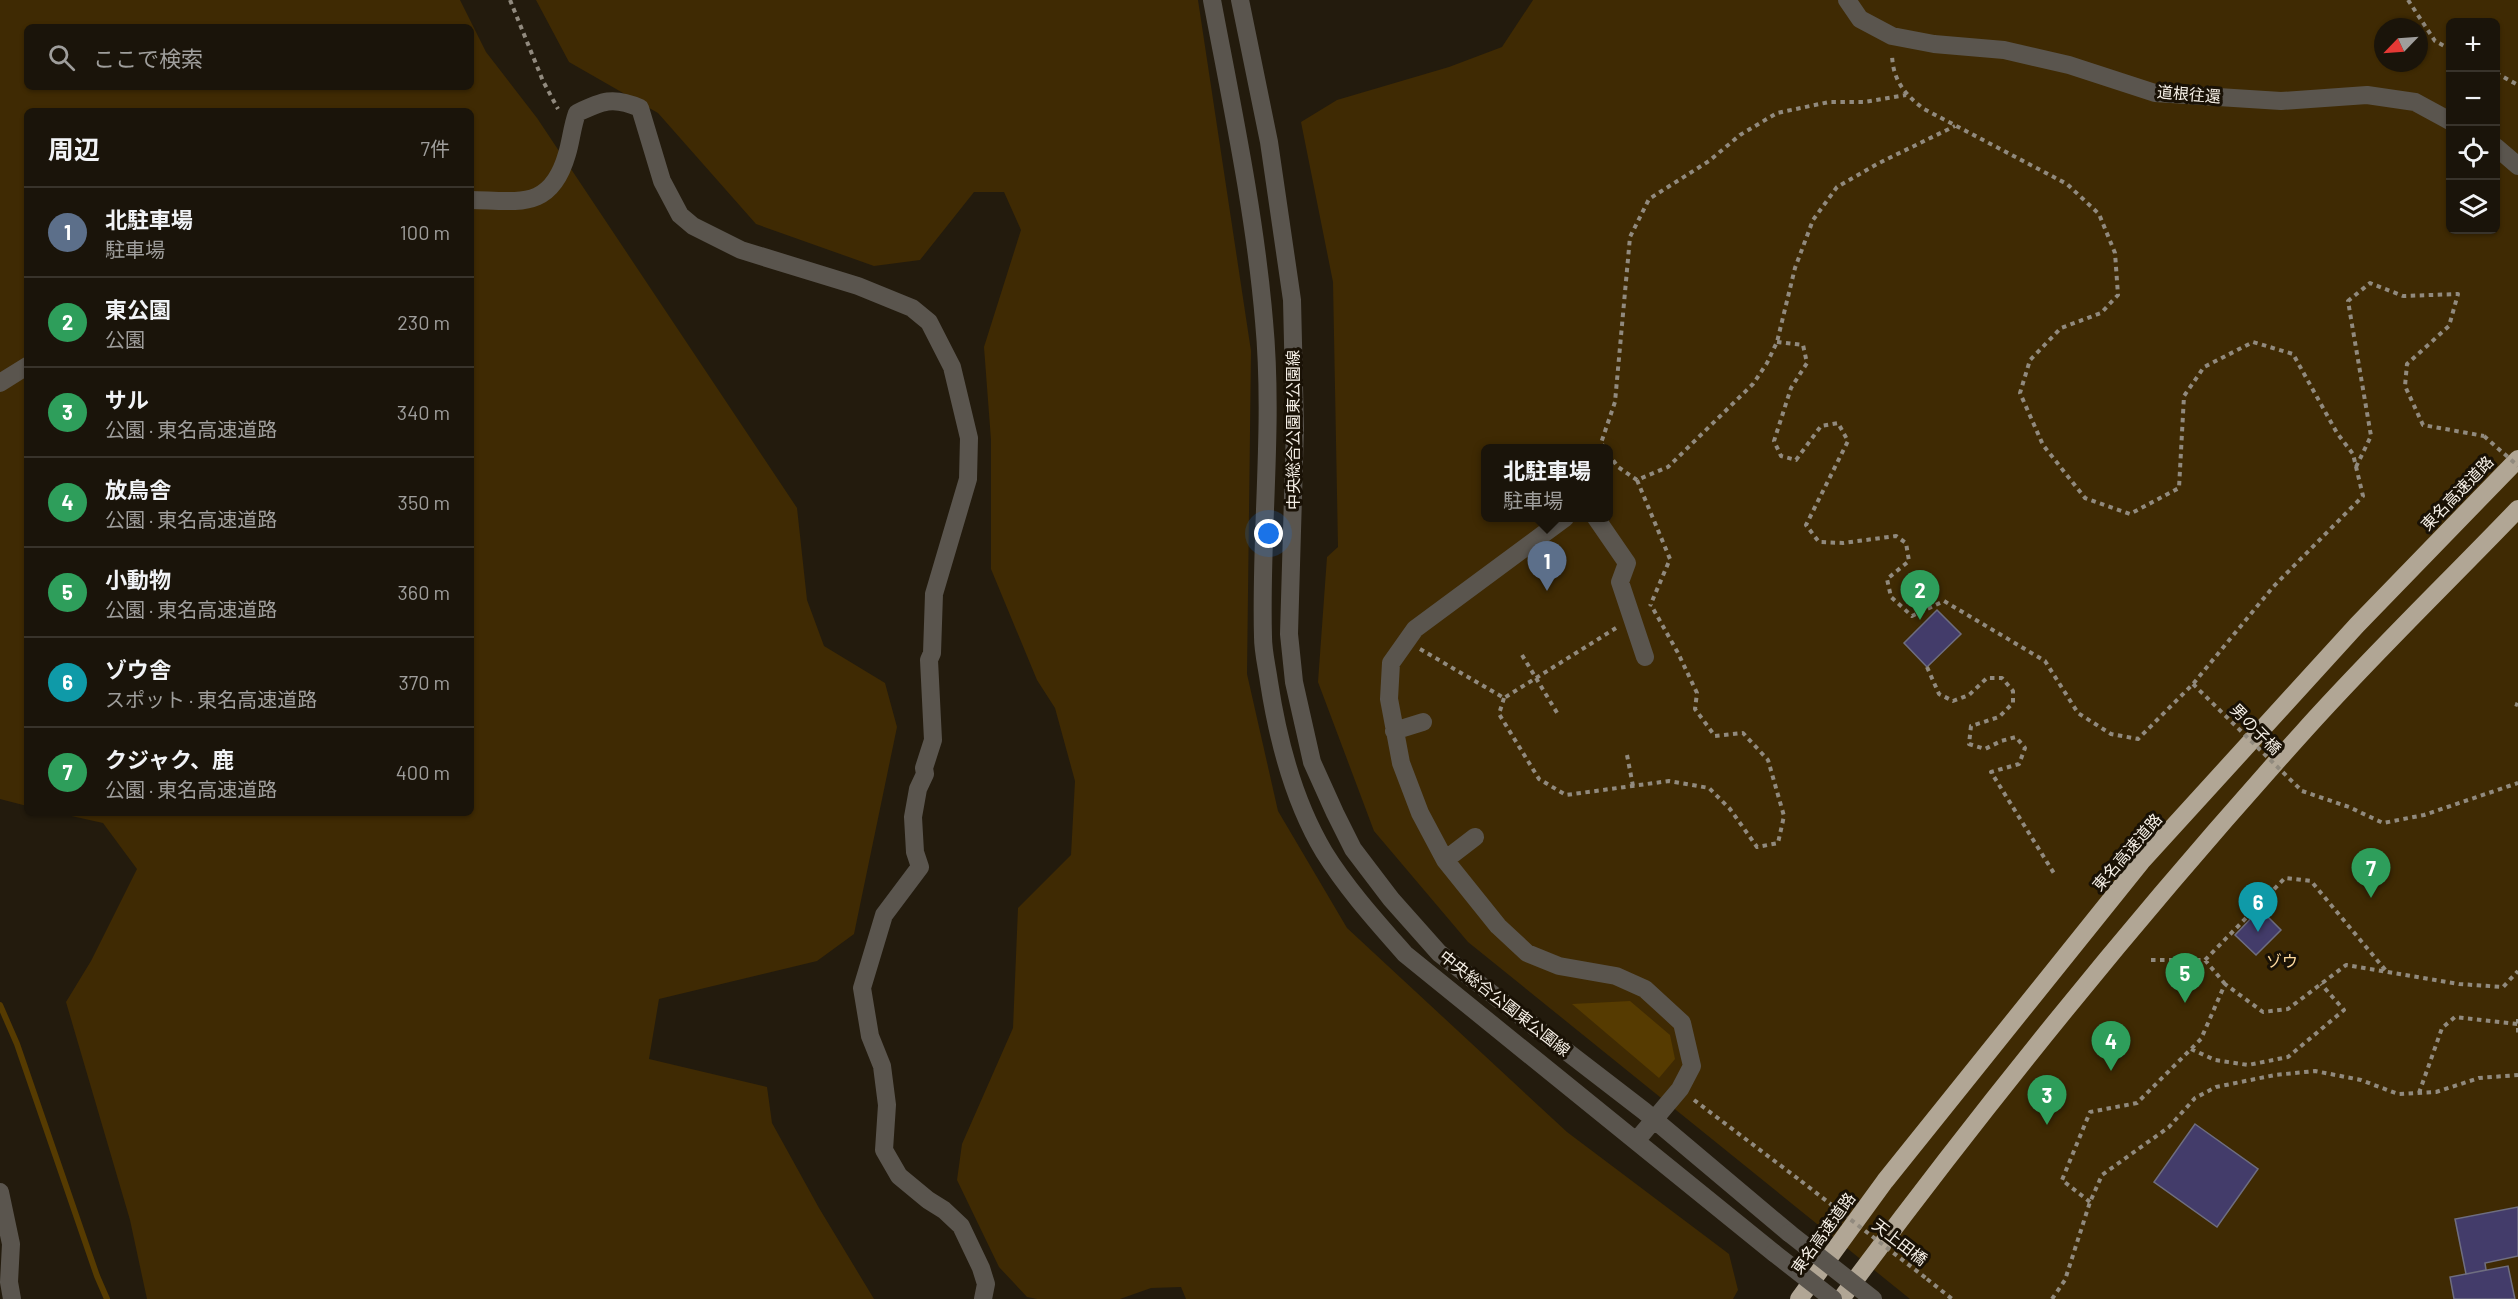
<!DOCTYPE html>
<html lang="ja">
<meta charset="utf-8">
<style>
:root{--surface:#1a140a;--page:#231d13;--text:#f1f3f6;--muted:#9f9e9c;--line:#38332b;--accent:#0b8043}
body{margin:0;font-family:Barlow,"Noto Sans JP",sans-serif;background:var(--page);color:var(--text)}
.controls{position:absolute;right:18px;top:18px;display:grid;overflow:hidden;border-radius:9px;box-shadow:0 2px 4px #0004}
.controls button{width:54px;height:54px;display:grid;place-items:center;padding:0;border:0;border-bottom:2px solid var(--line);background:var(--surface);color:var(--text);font:30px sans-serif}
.compass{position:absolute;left:2374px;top:18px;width:54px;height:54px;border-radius:50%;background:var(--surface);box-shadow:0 2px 4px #0004;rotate:245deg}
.you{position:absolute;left:1269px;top:534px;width:21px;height:21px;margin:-15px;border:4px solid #fff;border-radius:50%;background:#1a73e8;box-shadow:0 0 0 9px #1a73e833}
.badge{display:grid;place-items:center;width:39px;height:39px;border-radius:50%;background:var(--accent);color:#fff;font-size:20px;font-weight:700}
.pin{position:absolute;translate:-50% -50px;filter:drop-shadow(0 2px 3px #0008)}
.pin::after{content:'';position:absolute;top:32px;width:21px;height:18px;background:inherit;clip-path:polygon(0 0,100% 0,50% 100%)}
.popup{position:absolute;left:1481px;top:444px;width:132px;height:78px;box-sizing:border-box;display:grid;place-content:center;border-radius:9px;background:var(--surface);filter:drop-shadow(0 2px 4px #0005);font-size:20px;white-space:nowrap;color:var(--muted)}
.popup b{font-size:22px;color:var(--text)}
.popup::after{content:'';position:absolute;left:50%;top:100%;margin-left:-12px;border:12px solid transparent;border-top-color:var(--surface)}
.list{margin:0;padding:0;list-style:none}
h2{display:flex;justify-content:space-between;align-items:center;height:78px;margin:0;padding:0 24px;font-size:26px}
h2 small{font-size:20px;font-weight:400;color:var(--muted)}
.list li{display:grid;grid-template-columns:39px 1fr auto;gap:18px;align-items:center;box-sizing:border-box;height:90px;padding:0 24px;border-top:2px solid var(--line)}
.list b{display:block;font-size:22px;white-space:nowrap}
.list p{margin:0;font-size:20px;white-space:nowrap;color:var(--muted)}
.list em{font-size:20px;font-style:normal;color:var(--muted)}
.icon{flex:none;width:33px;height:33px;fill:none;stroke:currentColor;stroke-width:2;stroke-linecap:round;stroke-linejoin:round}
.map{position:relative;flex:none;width:2518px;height:1299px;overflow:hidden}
.search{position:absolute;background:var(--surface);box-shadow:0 2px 4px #0004;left:24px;top:24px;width:450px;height:66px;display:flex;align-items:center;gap:15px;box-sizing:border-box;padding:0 21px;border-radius:9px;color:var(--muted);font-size:22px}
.panel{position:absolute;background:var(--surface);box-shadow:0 2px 4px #0004;left:24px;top:108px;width:450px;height:708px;border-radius:9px}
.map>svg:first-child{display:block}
.green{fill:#3f2a03;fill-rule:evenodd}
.water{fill:#563b01}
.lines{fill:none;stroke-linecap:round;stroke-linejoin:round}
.stream{stroke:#563b01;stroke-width:6}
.building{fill:#433c6a;stroke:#6f6e80;stroke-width:1.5}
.path{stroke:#918a7e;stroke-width:4;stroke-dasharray:4.5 4.5;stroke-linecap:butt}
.minor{stroke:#5a554e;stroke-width:18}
.highway{stroke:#b1a695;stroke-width:18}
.path-bridge{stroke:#918a7e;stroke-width:4;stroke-dasharray:4.5 4.5;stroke-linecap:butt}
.minor-bridge{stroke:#5a554e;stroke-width:18}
.labels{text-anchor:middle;stroke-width:6;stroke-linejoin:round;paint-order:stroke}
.street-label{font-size:16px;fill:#f5efe6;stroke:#191105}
.park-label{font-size:16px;fill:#feda9f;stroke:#191105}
</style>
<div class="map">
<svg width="2518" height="1299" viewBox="0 0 2518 1299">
<rect width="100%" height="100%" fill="#231b0d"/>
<path class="green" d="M0 0H460L486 52 537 118 797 508 807 600 824 646 885 683 897 727 854 934 817 961 659 999 649 1059 767 1087 772 1123 819 1208 874 1299H147L130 1220 66 1002 91 961 137 869 103 823 58 813H471V111H27V806L0 799ZM27 27H471V87H27Z
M536 0H1198L1251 351 1247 674 1278 811 1347 928 1567 1132 1729 1254 1738 1290 1733 1299H1186L1181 1287 1151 1288 1120 1299H1037L1027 1297 999 1267 957 1180 962 1144 1013 1028 1018 908 1071 855 1075 781 1055 708 1037 680 991 569V440L984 347 1021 230 1004 192H974L920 260 874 266 756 224 658 113 569 62Z
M1533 0H2518V1299H1910L1468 942 1374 831 1318 682 1327 557 1338 547 1333 282 1301 122 1337 100 1449 67 1502 47ZM2450 22H2496V230H2450ZM2383 27H2419V63H2383ZM1486 448H1608V518H1486Z"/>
<path class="water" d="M1630 1001 1670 1035 1675 1059 1659 1078 1572 1004Z"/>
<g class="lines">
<path class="stream" d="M0 1005 17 1044 97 1276 107 1299"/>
</g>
<path class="building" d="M1937 610 1961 634 1927 667 1904 643Z
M2260 909 2281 930 2256 955 2235 935Z
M2195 1124 2258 1169 2217 1227 2154 1182Z
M2518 1207V1256L2485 1263 2486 1270 2466 1274 2455 1219Z
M2508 1266 2515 1299H2454L2450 1277Z"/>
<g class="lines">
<path class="path" d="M510 0 543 81 558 109
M2408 0 2435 41 2450 49
M2496 73 2518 85
M1777 342 1803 345 1807 363 1791 388 1774 441 1781 456 1796 460 1821 426 1838 423 1848 441 1806 525 1819 542 1843 543 1896 536 1906 543 1909 561 1887 579 1891 597 1912 616 1944 601 2045 661 2078 713 2111 734 2138 739 2193 684 2273 587 2363 496 2353 454 2337 433 2293 354 2253 342 2204 367 2184 396 2179 488 2130 514 2085 498 2043 445 2020 393 2030 360 2061 328 2101 313 2118 295 2115 253 2099 214 2067 184 1924 109C1904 94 1893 80 1892 55
M1605 448 1601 443 1615 402 1630 237 1649 199 1709 161 1740 135 1777 113 1829 102H1864L1906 95
M1608 453 1618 467 1637 480 1668 467 1753 384 1767 363 1777 342 1795 268 1813 220 1837 187 1879 163 1955 126
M2356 467 2371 436 2348 301 2370 283 2403 296 2458 294 2449 326 2407 364 2405 386 2423 425 2484 436
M1637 480 1670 559 1650 606
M1420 649 1504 698 1616 628
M1522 655 1559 716
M1927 667 1939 694 1953 701 1969 695 1987 678H2002L2013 691V703L1999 717 1971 726 1969 744 1985 749 2001 741 2016 737 2025 748 2019 764 1991 772 2055 875
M1504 698 1499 714 1539 779 1566 795 1669 781 1709 788 1730 809 1757 847 1778 843 1784 816 1768 760 1743 733 1715 736 1695 709 1697 693 1678 653 1651 605
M2515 704 2518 705
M1627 755 1633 786
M2302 791 2349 807 2383 823 2424 815 2518 783
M2151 960H2205L2225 984
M2205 960 2285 878 2311 881 2387 972
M2518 1019V1033
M2191 1049 2215 1060 2248 1065 2288 1057 2344 1010 2321 984
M2419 1093 2442 1028 2455 1017 2518 1024
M1694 1100 1801 1181
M2090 1202 2062 1180 2090 1112 2137 1103 2201 1039 2225 984 2263 1012 2288 1009 2346 965 2459 984 2503 987 2518 971
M1927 1279 1952 1299
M2052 1299 2065 1280 2090 1202 2102 1175 2169 1127 2195 1098 2216 1087 2275 1075 2315 1071 2361 1080 2398 1094 2436 1092 2479 1078 2518 1075"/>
<path class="minor" d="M1212 0C1232 106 1255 214 1264 321 1274 427 1260 532 1263 637 1263 652 1267 667 1269 682 1278 741 1293 800 1324 852 1347 889 1376 921 1405 954L1774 1253
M1240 0 1269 142 1292 300 1295 428 1289 634 1294 682 1312 762 1335 813 1353 849 1391 899 1439 953 1644 1111 1789 1233
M1847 0 1860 19 1892 36 1934 44 2004 50 2069 65 2155 93 2281 101 2367 95 2415 102 2450 121
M2496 147 2518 166
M471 200C520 201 551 210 567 154 571 141 572 127 577 113 602 101 613 96 640 108L662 181 680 215 693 226 741 250 858 286 912 308 929 322 952 367 969 438 968 479 934 594 932 653 929 660 933 740 924 768 925 774 918 789 913 817 915 852 920 867 884 915 862 988 870 1036 882 1066 887 1105 884 1150 899 1176 928 1200 944 1210 961 1226 981 1268 986 1284 983 1299
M0 383 27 366
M1565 518 1415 629 1391 663 1389 699 1401 763 1420 813 1445 860 1498 926 1527 953 1559 966 1616 976 1645 989 1682 1023 1692 1066 1680 1089 1636 1141
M1596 518 1627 563 1620 582 1645 657
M1394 731 1423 722
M1445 860 1475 837
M0 1192 11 1244 9 1282 12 1299"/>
<path class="highway" d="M1799 1299 1885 1181 2141 862 2357 625 2518 459
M1841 1299C1986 1103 2140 913 2304 731 2372 655 2447 583 2518 509"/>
<path class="path-bridge" d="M2484 436 2518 466
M2193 684 2302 791
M1801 1181 1927 1279"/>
<path class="minor-bridge" d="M1789 1233 1873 1299
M1774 1253 1833 1299"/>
</g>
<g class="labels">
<g class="street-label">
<text transform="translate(2189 94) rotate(5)" y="6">道根往還</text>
<text transform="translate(1293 430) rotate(-90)" y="6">中央総合公園東公園線</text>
<text transform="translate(2457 493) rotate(-46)" y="6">東名高速道路</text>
<text transform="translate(2256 729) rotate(45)" y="6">男の子橋</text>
<text transform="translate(2127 852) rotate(-49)" y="6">東名高速道路</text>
<text transform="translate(1505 1003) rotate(38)" y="6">中央総合公園東公園線</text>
<text transform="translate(1823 1233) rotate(-54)" y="6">東名高速道路</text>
<text transform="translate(1900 1242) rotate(38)" y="6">天上田橋</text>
</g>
<g class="park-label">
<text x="2282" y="967">ゾウ</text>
</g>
</g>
</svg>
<div class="controls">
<button>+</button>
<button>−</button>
<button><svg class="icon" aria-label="locate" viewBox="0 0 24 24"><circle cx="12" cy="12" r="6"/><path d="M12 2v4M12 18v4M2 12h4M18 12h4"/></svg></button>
<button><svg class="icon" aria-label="layers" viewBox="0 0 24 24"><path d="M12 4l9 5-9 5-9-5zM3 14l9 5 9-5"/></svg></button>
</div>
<svg class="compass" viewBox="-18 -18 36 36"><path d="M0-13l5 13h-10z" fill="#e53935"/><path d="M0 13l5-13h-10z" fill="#9f9e9c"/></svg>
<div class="you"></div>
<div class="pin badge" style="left:1547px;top:591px;background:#5c6f8a">1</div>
<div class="popup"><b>北駐車場</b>駐車場</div>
<div class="pin badge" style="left:1920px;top:620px;background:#2e9e5b">2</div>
<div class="pin badge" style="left:2047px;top:1125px;background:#2e9e5b">3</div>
<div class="pin badge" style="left:2111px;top:1071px;background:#2e9e5b">4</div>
<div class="pin badge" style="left:2185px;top:1003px;background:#2e9e5b">5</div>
<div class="pin badge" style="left:2258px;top:932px;background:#0f9aa8">6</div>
<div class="pin badge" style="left:2371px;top:898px;background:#2e9e5b">7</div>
<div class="search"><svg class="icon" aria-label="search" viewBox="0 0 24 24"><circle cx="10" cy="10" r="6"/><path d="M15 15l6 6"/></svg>ここで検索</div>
<section class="panel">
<h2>周辺<small>7件</small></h2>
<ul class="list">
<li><span class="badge" style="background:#5c6f8a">1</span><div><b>北駐車場</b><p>駐車場</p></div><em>100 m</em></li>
<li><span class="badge" style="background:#2e9e5b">2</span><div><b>東公園</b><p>公園</p></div><em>230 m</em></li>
<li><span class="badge" style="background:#2e9e5b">3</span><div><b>サル</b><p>公園 · 東名高速道路</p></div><em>340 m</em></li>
<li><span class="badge" style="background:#2e9e5b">4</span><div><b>放鳥舎</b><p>公園 · 東名高速道路</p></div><em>350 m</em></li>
<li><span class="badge" style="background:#2e9e5b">5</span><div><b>小動物</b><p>公園 · 東名高速道路</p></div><em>360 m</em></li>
<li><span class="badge" style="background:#0f9aa8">6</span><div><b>ゾウ舎</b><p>スポット · 東名高速道路</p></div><em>370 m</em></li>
<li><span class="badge" style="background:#2e9e5b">7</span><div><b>クジャク、鹿</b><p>公園 · 東名高速道路</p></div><em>400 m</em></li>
</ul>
</section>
</div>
